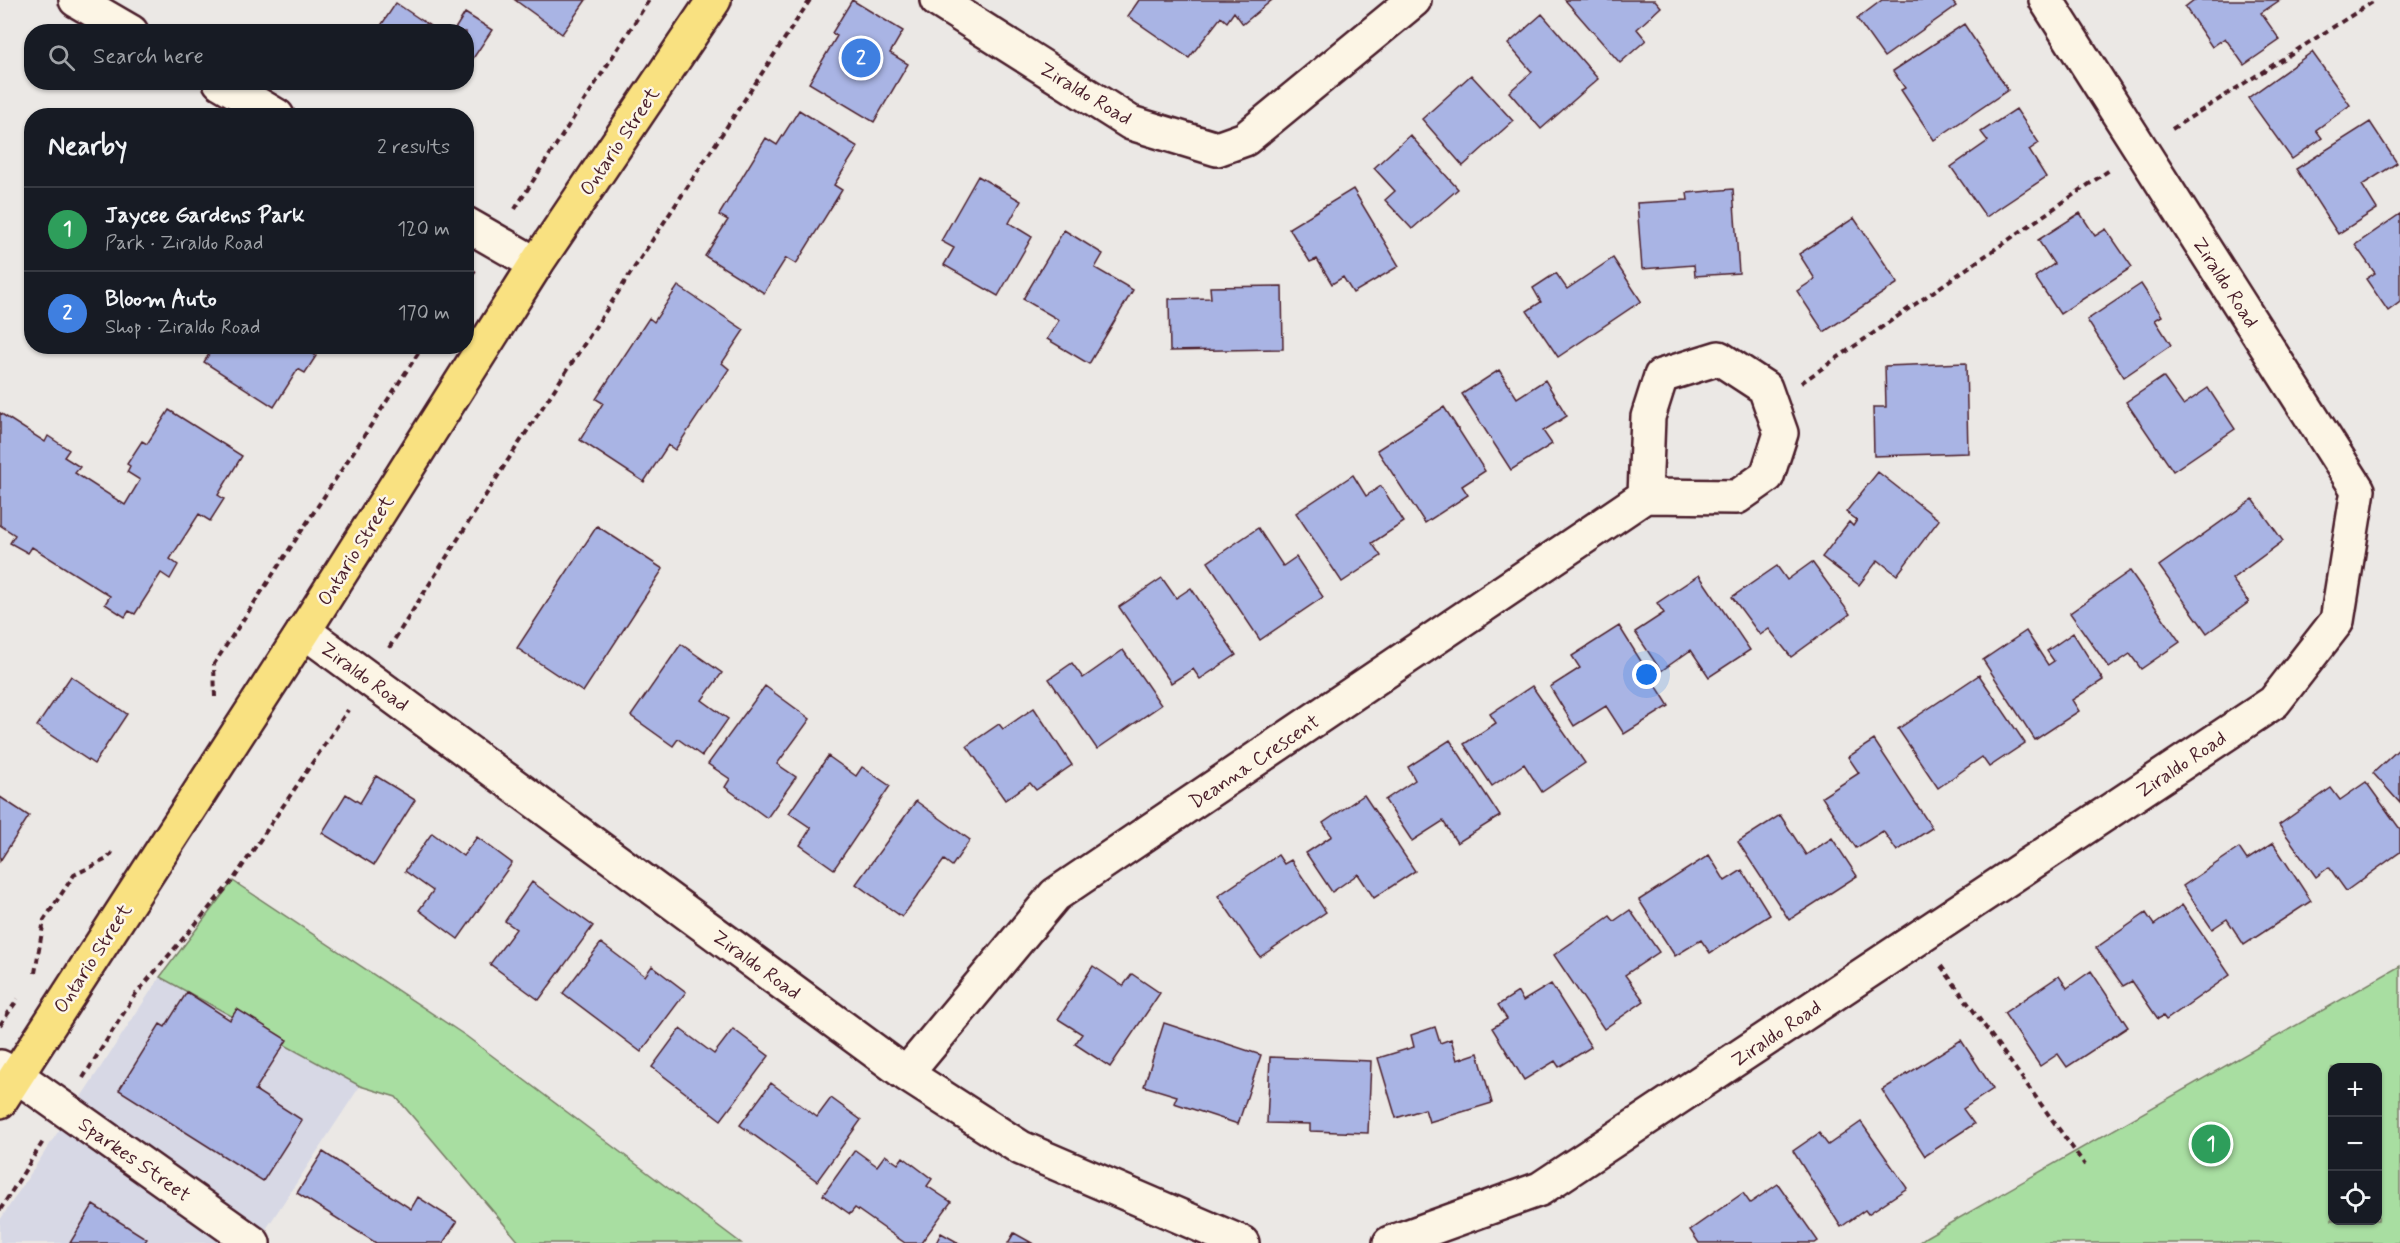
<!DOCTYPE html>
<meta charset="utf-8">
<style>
:root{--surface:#171b24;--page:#242831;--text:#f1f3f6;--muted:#9ea1a6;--line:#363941;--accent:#1f6fb2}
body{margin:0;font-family:Mynerve,sans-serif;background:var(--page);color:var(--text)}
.controls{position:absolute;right:18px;bottom:18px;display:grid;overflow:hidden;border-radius:12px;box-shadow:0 2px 4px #0004}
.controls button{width:54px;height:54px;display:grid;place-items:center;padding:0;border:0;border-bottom:2px solid var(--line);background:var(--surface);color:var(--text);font:30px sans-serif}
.you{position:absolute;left:1647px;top:675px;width:21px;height:21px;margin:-15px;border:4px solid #fff;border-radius:50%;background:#1a73e8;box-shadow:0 0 0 9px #1a73e833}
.badge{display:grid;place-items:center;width:39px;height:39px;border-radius:50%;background:var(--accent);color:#fff;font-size:20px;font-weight:700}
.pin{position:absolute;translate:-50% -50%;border:3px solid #fff;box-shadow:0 2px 6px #0006}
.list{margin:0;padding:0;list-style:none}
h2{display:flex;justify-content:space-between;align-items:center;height:78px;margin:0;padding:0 24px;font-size:26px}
h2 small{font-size:20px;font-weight:400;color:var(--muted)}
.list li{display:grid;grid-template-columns:39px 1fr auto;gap:18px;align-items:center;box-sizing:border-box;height:84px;padding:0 24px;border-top:2px solid var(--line)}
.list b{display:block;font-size:22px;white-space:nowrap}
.list p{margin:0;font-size:20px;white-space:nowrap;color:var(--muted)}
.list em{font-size:20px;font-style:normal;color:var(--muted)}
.icon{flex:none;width:33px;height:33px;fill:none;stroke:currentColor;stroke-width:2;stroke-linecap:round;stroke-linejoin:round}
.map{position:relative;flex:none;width:2400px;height:1243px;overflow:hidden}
.search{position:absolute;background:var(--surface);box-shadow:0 2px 4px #0004;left:24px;top:24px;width:450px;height:66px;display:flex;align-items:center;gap:15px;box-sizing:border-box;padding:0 21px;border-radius:24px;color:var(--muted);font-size:22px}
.panel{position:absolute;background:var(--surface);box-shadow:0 2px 4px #0004;left:24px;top:108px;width:450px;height:246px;border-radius:24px}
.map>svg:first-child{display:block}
.built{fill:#d7d8e5}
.green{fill:#a8dea1;stroke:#797e66;stroke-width:1.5;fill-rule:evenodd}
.building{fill:#a9b4e4;stroke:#4a1f2b;stroke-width:1.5}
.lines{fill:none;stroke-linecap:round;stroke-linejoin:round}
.minor-casing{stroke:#4a1f2b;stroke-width:38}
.major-casing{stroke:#4a1f2b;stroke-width:38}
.path{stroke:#4a1f2b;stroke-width:4;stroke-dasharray:6 4.5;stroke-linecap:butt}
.minor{stroke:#fcf5e5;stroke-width:33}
.major{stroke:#f9e181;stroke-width:33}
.labels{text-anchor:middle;stroke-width:5;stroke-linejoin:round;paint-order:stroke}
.street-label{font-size:20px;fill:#4a1f2b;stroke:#fcf5e5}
</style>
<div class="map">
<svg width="2400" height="1243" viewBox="0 0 2400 1243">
<rect width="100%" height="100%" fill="#ebe8e5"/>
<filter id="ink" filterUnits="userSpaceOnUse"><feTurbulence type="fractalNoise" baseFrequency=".0167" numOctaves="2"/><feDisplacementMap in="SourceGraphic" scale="12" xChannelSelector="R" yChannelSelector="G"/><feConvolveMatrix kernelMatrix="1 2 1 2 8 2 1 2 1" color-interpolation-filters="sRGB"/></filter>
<g filter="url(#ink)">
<path class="built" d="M160 977 360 1086 257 1243H0V1220Z"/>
<path class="green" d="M233 881 466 1036 741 1243H520L396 1097 360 1086 160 977Z
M2400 966V1243H1918L1926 1237ZM2332 1068H2378V1220H2332Z"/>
<path class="building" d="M515 0H586L562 34Z
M852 0 903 31 890 53 908 64 874 122 809 83 837 36 832 33Z
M1139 0H1272L1243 24 1234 12 1227 22 1221 17 1189 58 1128 16Z
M1565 0H1655L1661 7 1637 29 1646 40 1620 63Z
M1882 0H1951L1956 6 1884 57 1857 19Z
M2194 0H2280L2261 13 2280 40 2244 65 2225 38 2212 47 2185 7Z
M396 3 439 32H381L378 30Z
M465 13 492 30 466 69V32H453Z
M1542 14 1598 79 1541 129 1509 92 1532 72 1508 44Z
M1964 24 2008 90 1934 140 1901 90 1905 88 1893 71Z
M2312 52 2350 105 2316 130 2322 138 2292 159 2248 98Z
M1471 75 1513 121 1463 166 1422 119Z
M2016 109 2039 143 2029 150 2046 177 1986 217 1951 167 1988 141 1981 132Z
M799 110 858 147 834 185 842 190 796 264 786 258 764 293 705 256 728 220 719 215 766 138 777 145Z
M2370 122 2397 163 2362 185 2377 209 2338 234 2296 169Z
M1410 135 1458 189 1412 229 1385 200 1395 191 1374 168Z
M978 176 1021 201 1009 223 1032 237 998 296 944 265 954 248 941 241Z
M1353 189 1399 266 1353 293 1343 277 1332 284 1317 259 1310 262 1289 228Z
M1733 189 1739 273 1695 276 1694 265 1642 269 1637 203 1688 200 1687 193Z
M2080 213 2095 236 2106 229 2132 267 2060 314 2035 277 2054 264 2038 240Z
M2400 214V302L2388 311 2366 279 2375 273 2355 245Z
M1854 218 1898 283 1824 332 1797 291 1815 279 1799 254Z
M1064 230 1103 254 1095 268 1133 290 1089 364 1047 339 1059 320 1023 299Z
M1613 258 1641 301 1558 357 1527 311 1541 302 1533 288 1556 273 1567 289Z
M2141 284 2162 316 2155 320 2171 345 2124 377 2087 320Z
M678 286 744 330 722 363 729 369 675 450 668 445 644 482 580 440 603 403 596 399 649 318 654 322Z
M1282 286 1283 349 1170 351 1169 299 1211 298 1210 287Z
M214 346H309L307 350 316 356 305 373 298 369 274 407 204 362Z
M1966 363 1968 453 1874 456 1873 407H1886L1885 366Z
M1499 370 1517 398 1545 380 1567 416 1543 431 1552 444 1511 470 1462 394Z
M2163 377 2183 405 2208 388 2235 429 2173 471 2126 402Z
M1444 407 1485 471 1462 486 1468 495 1425 523 1377 450Z
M169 410 242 456 218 495 224 499 210 521 199 514 170 559 178 565 170 579 161 573 135 614 129 611 125 617 105 604 110 596 32 547 28 553 10 543 15 535 0 525V413L45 442 48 436 69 450 64 457 80 467 75 473 125 505 140 480 127 472 130 466 127 464 142 441 147 444Z
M1878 472 1939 520 1897 575 1878 560 1859 585 1822 557 1849 522 1853 526 1857 520 1846 512Z
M1353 475 1366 496 1381 486 1404 522 1372 543 1381 556 1342 582 1296 513Z
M2253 499 2283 541 2232 579 2249 602 2207 633 2159 566Z
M597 526 663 569 583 692 517 648Z
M1258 528 1283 566 1296 557 1323 597 1260 640 1208 562Z
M1812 562 1850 614 1791 657 1769 629 1760 635 1732 597 1777 566 1787 580Z
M2130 571 2180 642 2141 669 2130 654 2109 668 2070 613Z
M1699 575 1750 650 1709 677 1691 650 1661 671 1635 632 1664 613 1657 603Z
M1162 578 1176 598 1191 588 1236 655 1200 679 1193 669 1171 683 1119 607Z
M1619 626 1669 706 1624 734 1606 706 1574 726 1550 687 1580 668 1572 656Z
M2026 631 2048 665 2054 661 2047 651 2073 633 2103 680 2072 700 2079 711 2035 740 1983 660Z
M681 644 722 673 702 700 728 719 702 756 678 739 673 746 631 716Z
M1123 650 1161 705 1097 749 1049 679 1072 663 1083 678Z
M1979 675 2025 743 1989 767 1982 757 1938 788 1898 729Z
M71 676 127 714 94 764 37 726Z
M765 686 810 719 777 764 796 777 767 818 725 787 730 779 708 764Z
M1532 686 1585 763 1542 792 1524 764 1492 786 1464 744 1496 723 1490 714Z
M1034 708 1072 765 1036 790 1030 783 1005 800 967 746 999 724 1003 729Z
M1450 740 1500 816 1457 843 1443 821 1412 841 1385 800 1415 780 1408 767Z
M1874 740 1932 828 1897 851 1883 831 1856 848 1822 797 1859 773 1848 757Z
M2400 748V803L2373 773Z
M828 756 856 776 862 767 890 786 834 869 800 845 811 828 789 813Z
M376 776 415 800 374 865 322 833 346 794 360 803Z
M2366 782 2400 829V852L2346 891 2329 867 2316 877 2279 825 2331 788 2340 800Z
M1364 795 1415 871 1374 898 1358 874 1332 892 1306 853 1332 836 1323 823Z
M0 797 29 816 0 861Z
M916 801 970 840 952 866 944 860 902 917 856 884Z
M1780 815 1806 855 1832 838 1857 876 1789 920 1738 842Z
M432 833 463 856 477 837 512 863 458 939 419 910 433 891 405 871Z
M2273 843 2311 901 2244 945 2227 919 2212 929 2183 886 2239 848 2247 860Z
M1278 855 1284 864 1291 860 1326 912 1260 957 1218 896Z
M1709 855 1725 881 1742 870 1770 915 1710 953 1701 940 1675 956 1639 900Z
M532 882 593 926 539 1000 490 964 516 929 505 921Z
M2182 905 2230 975 2166 1020 2163 1016 2158 1019 2132 981 2123 986 2096 948 2146 913 2154 925Z
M1630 910 1659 952 1625 975 1644 1001 1604 1029 1554 955 1610 916 1614 921Z
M601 943 645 976 652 966 686 992 641 1052 563 993Z
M1093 966 1123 986 1132 974 1160 993 1110 1067 1075 1044 1082 1034 1058 1019Z
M2091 971 2128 1027 2067 1067 2058 1054 2040 1066 2004 1013 2059 976 2067 988Z
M1551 984 1591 1047 1559 1067 1555 1061 1524 1080 1492 1028 1507 1019 1498 1005 1518 992 1523 1001Z
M187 992 230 1020 237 1009 287 1040 255 1090 302 1120 263 1181 119 1090 160 1024 165 1027Z
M1164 1023 1261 1055 1238 1124 1174 1103 1177 1096 1144 1086Z
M1435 1027 1440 1043 1451 1039 1457 1060 1478 1053 1492 1103 1429 1122 1425 1109 1396 1118 1378 1058 1414 1047 1411 1035Z
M680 1029 714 1054 733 1029 769 1056 721 1120 652 1067Z
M1961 1040 1993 1089 1963 1109 1974 1124 1925 1156 1882 1090Z
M1270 1057 1371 1061 1368 1133 1310 1131V1124L1267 1123Z
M771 1083 817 1117 831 1098 861 1120 817 1181 740 1125Z
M1861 1122 1907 1188 1868 1214 1865 1210 1841 1227 1793 1151 1819 1133 1828 1145Z
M855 1150 877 1166 885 1155 898 1164 903 1157 932 1179 927 1186 951 1202 921 1243H905L855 1208 850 1214 823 1195Z
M323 1152 411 1209 418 1197 457 1222 443 1243H376L297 1193Z
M1778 1184 1818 1241 1815 1243H1699L1690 1230 1743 1193 1750 1203Z
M93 1205 147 1239 144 1243H70Z
M941 1233 959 1243H936Z
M1014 1233 1032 1243H1008Z"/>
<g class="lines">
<defs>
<path id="minor" d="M76 0 131 32
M937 0 1131 123 1217 149 1245 139 1414 0
M220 82 277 116
M466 224 536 264
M304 631 906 1074 1021 1148 1242 1243
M0 1067 16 1075 253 1243
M906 1074 1055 895 1645 496 1737 497 1767 476 1781 433 1765 388 1719 358 1661 376 1648 417 1645 496
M1390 1243 1540 1189 2274 702 2337 621 2358 490 2046 0"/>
<path id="major" d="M0 1101 304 631 536 264 714 0"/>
</defs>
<use href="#minor" class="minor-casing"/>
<use href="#major" class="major-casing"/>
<path class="path" d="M2172 129 2376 0
M515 209 649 0
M466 282 475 270
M1801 383 2111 169
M389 648 508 460 810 0
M215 697 214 664 423 346
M1941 966 2085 1165
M35 973 44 920 74 875 107 859 115 849
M0 1025 18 999
M83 1078 135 995 233 880 348 710
M0 1210 44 1140"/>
<use href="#minor" class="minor"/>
<use href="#major" class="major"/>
</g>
</g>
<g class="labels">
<g class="street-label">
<text transform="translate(1086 93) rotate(31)" y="7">Ziraldo Road</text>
<text transform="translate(619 141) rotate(-56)" y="7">Ontario Street</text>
<text transform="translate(2226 282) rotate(57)" y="7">Ziraldo Road</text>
<text transform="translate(355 550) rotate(-58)" y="7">Ontario Street</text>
<text transform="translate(365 676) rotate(36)" y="7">Ziraldo Road</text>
<text transform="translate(1254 761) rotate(-34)" y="7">Deanna Crescent</text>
<text transform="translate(2181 764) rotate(-34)" y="7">Ziraldo Road</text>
<text transform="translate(92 958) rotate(-57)" y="7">Ontario Street</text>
<text transform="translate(757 964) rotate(36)" y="7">Ziraldo Road</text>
<text transform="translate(1776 1033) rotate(-34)" y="7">Ziraldo Road</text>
<text transform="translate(135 1159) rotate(35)" y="7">Sparkes Street</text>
</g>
</g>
</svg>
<div class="controls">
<button>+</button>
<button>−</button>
<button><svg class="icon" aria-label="locate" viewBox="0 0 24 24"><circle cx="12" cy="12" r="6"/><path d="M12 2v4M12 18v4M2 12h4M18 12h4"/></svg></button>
</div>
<div class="you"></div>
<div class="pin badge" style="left:2211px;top:1144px;background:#2e9e5b">1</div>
<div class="pin badge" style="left:861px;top:58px;background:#3f7fe0">2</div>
<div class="search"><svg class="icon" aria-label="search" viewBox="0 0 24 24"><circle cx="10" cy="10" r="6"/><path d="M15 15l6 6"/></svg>Search here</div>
<section class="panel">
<h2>Nearby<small>2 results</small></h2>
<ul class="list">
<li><span class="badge" style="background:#2e9e5b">1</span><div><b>Jaycee Gardens Park</b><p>Park · Ziraldo Road</p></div><em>120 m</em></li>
<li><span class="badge" style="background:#3f7fe0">2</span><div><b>Bloom Auto</b><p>Shop · Ziraldo Road</p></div><em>170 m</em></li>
</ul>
</section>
</div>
